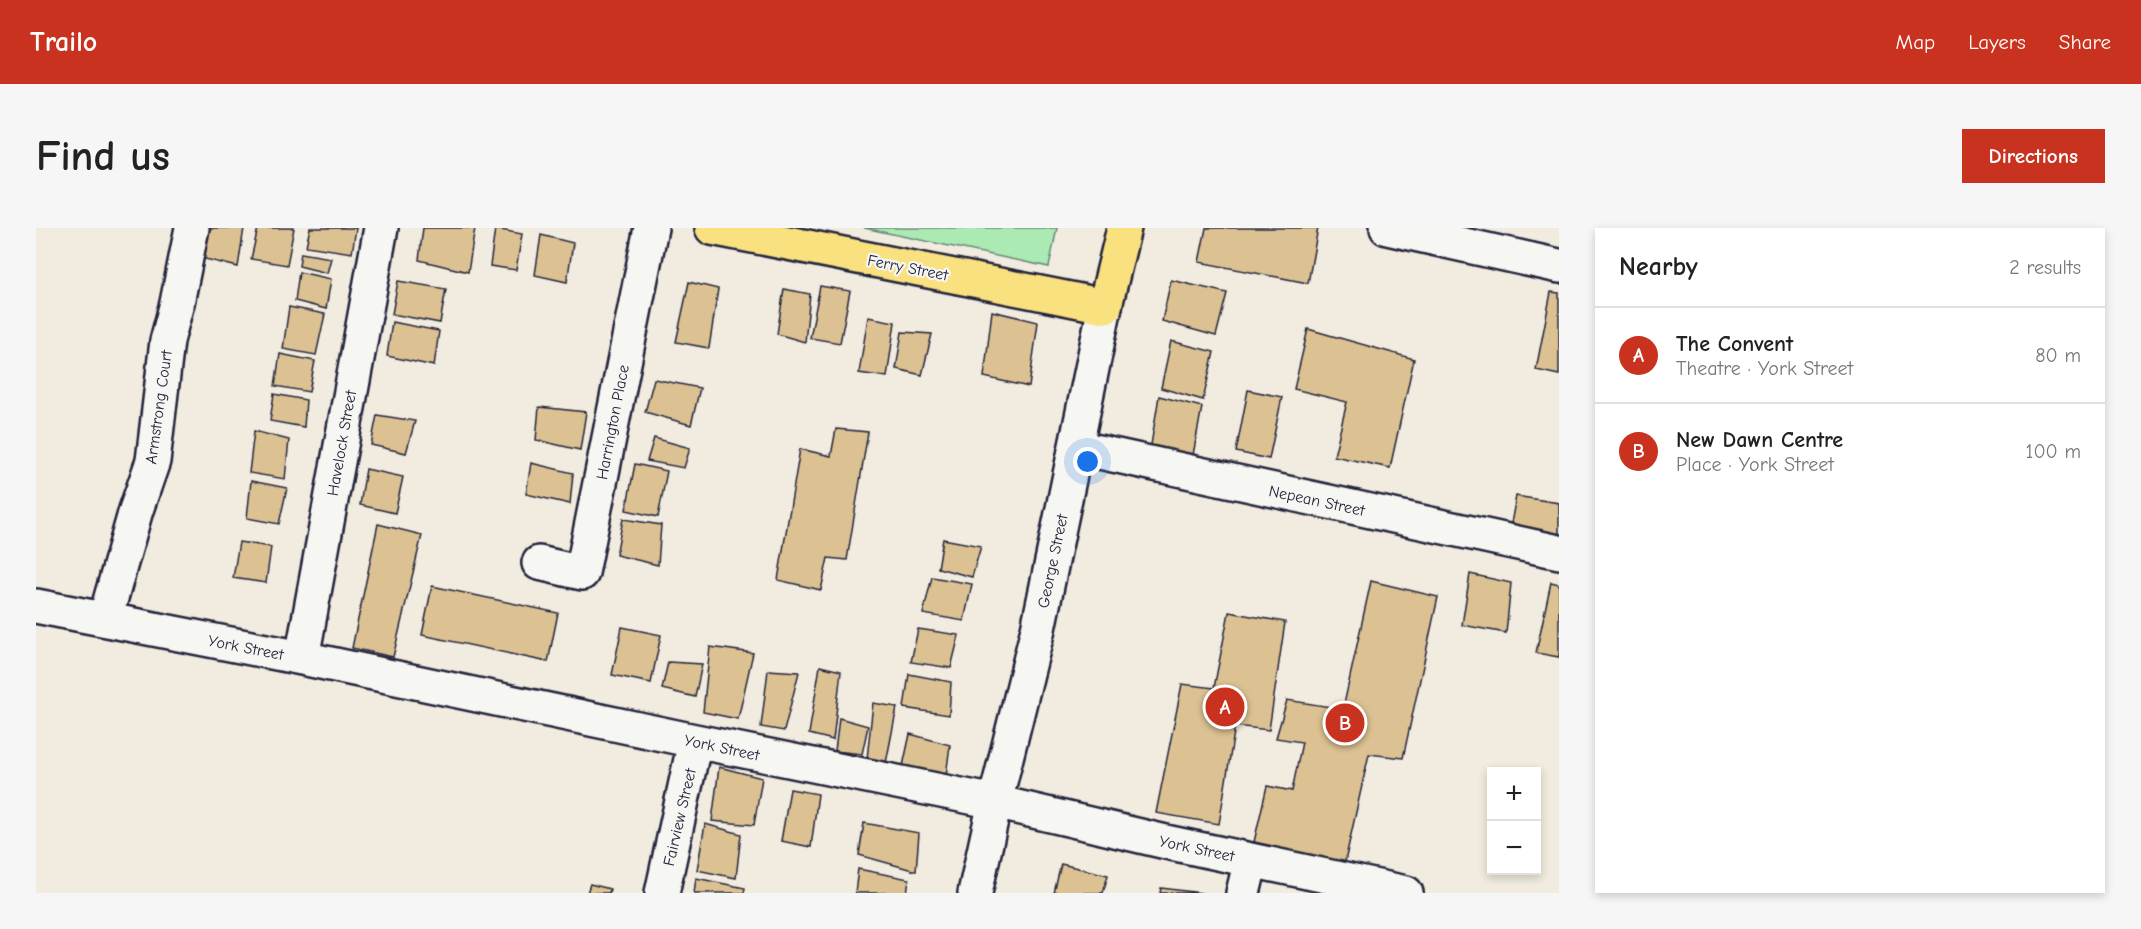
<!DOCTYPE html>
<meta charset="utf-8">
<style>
:root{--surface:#fff;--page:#f6f6f6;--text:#222;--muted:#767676;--line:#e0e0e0;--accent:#c8321e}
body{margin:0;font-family:"Comic Neue",sans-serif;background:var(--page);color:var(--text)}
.controls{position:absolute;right:18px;bottom:18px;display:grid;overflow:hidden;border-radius:0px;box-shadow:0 3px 9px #0003}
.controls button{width:54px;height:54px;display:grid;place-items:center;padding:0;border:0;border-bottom:2px solid var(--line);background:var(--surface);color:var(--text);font:30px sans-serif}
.you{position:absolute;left:1052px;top:234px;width:21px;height:21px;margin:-15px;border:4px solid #fff;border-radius:50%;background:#1a73e8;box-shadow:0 0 0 9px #1a73e833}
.badge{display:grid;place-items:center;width:39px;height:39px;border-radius:50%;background:var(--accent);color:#fff;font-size:20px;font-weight:700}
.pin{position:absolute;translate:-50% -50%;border:3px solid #fff;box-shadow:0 2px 6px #0006}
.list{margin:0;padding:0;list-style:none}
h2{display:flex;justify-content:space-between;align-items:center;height:78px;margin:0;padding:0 24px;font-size:26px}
h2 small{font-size:20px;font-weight:400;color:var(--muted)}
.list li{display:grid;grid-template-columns:39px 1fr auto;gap:18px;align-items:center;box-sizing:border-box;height:96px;padding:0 24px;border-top:2px solid var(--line)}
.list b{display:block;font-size:22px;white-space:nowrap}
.list p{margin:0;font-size:20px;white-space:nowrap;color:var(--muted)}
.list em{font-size:20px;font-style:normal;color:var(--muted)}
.map{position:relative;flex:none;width:1523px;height:665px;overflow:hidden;border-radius:0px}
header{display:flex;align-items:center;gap:36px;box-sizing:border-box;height:84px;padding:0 30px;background:var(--accent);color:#fff}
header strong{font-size:28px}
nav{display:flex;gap:33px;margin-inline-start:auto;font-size:21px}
.intro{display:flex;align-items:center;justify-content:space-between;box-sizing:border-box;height:144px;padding:0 36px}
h1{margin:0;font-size:42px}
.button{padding:15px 27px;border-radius:0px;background:var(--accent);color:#fff;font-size:21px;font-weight:700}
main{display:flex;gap:36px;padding:0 36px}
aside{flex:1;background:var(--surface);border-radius:0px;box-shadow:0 3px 9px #0003}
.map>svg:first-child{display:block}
.green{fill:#abebb3;stroke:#668677;stroke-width:1.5}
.building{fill:#dcc292;stroke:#22223b;stroke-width:1.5}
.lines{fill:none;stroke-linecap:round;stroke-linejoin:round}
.minor-casing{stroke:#22223b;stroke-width:38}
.major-casing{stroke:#22223b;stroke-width:38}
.minor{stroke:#f6f6f2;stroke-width:33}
.major{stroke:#fae180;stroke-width:33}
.labels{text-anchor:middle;stroke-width:4.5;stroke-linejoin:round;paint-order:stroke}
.street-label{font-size:16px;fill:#22223b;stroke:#f6f6f2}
</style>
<header>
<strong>Trailo</strong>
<nav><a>Map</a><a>Layers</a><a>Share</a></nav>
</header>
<div class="intro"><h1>Find us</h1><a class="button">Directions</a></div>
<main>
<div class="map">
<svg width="1523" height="665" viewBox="0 0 1523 665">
<rect width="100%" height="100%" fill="#f1ecdf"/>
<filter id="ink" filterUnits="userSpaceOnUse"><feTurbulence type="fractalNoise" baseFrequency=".0167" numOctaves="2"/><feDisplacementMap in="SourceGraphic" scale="12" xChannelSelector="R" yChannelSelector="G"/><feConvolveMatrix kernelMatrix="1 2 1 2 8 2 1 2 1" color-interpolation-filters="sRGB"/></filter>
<g filter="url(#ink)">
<path class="green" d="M828 0H1021L1013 39Z"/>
<path class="building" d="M169 0H208L202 39 165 30Z
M222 0H258L251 37 215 31Z
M274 0H320L316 25 270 18Z
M387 0H439L432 44 383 32Z
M1170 0H1282L1272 55 1163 34Z
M459 1 486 6 480 42 454 38Z
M505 7 537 15 531 54 499 47Z
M265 25 295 30 291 45 263 38Z
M263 44 295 51 290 81 259 73Z
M1135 52 1191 65 1180 108 1126 93Z
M362 53 410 61 404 95 356 86Z
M653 54 682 61 673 120 640 114Z
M784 58 814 63 804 115 774 110Z
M748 61 774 66 769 114 741 106Z
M1515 64 1523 65V147L1500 142Z
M253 79 289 86 280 127 247 121Z
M956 83 1002 94 993 159 948 149Z
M832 89 859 94 851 149 823 145Z
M356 94 403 103 398 138 351 128Z
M1272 101 1378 131 1354 240 1298 228 1311 174 1258 161Z
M866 104 896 106 886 147 860 141Z
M1135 113 1178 124 1167 172 1125 160Z
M244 126 279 133 273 164 239 158Z
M618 151 664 160 655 197 609 184Z
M1212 162 1246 169 1233 231 1200 224Z
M238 166 270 172 268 199 234 193Z
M1123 168 1166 179 1157 227 1115 217Z
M503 179 550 184 544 222 500 212Z
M341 187 379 193 370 225 335 217Z
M800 201 832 204 811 332 792 330 785 362 742 352 764 221 795 228Z
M218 203 253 212 249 251 213 245Z
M618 210 654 220 648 240 611 233Z
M495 235 537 245 534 276 490 266Z
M599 236 631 243 622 289 590 282Z
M330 241 367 249 359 285 324 277Z
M215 253 251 260 243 296 211 290Z
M1480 268 1523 275V315L1473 307Z
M587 291 625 297 622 337 580 327Z
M342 296 386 307 357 429 316 420Z
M907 311 945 318 936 349 902 340Z
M203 314 235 319 230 355 197 350Z
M1434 346 1475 355 1470 405 1426 397Z
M896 349 936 356 928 393 887 386Z
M1335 353 1402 369 1367 530 1333 526 1308 638 1218 614 1231 558 1256 563 1266 514 1240 510 1251 472 1307 481Z
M1515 354 1523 356V429L1500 425Z
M396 358 522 385 512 434 386 407Z
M1193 384 1249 394 1233 502 1199 498 1183 596 1120 585 1146 456 1178 460Z
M586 399 625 407 615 455 576 447Z
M882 401 923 407 915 440 875 434Z
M674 419 717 425 702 491 667 484Z
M632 434 666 436 659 469 626 461Z
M784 438 805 443 797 512 773 506Z
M732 442 763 444 748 503 725 499Z
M873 446 915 454 913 487 868 480Z
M837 475 861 479 850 535 831 531Z
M803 490 832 498 826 526 799 523Z
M874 506 914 517 910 548 867 538Z
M683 539 726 550 718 597 676 593Z
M754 561 782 566 775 619 745 613Z
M828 595 883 605 880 643 823 627Z
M669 596 705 606 700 650 661 642Z
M1025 636 1072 647 1067 665H1018Z
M822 641 873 651 871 665H819Z
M660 650 709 660 708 665H658Z
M554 656 574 661 573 665H551Z
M1125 660 1166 665H1124Z"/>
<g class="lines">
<defs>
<path id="minor" d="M1351 0 1523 38
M1040 219 1523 324
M503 335 546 345 615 0
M0 378 266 430 659 513 959 574 1130 614 1370 665
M69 391 100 282 117 233 131 113 141 75 156 0
M266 430 345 0
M626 665 659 513
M939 665 959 574 1002 401 1069 78
M1207 665 1215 632"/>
<path id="major" d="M676 0 1069 78 1088 0"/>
</defs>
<use href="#minor" class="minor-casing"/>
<use href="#major" class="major-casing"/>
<use href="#minor" class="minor"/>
<use href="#major" class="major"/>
</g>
</g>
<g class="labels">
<g class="street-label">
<text transform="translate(872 39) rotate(11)" y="6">Ferry Street</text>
<text transform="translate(122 179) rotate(-82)" y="6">Armstrong Court</text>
<text transform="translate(576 194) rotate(-79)" y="6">Harrington Place</text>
<text transform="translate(305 215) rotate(-80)" y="6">Havelock Street</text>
<text transform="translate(1281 272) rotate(12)" y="6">Nepean Street</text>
<text transform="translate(1016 333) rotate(-78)" y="6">George Street</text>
<text transform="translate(210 419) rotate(11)" y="6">York Street</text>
<text transform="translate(686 519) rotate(12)" y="6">York Street</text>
<text transform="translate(643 589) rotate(-77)" y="6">Fairview Street</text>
<text transform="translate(1161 620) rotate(12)" y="6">York Street</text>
</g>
</g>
</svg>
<div class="controls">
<button>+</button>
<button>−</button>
</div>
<div class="you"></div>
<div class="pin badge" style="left:1189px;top:479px">A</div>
<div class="pin badge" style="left:1309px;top:495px">B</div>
</div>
<aside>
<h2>Nearby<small>2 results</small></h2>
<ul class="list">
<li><span class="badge">A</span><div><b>The Convent</b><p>Theatre · York Street</p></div><em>80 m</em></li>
<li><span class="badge">B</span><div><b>New Dawn Centre</b><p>Place · York Street</p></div><em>100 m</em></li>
</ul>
</aside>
</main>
